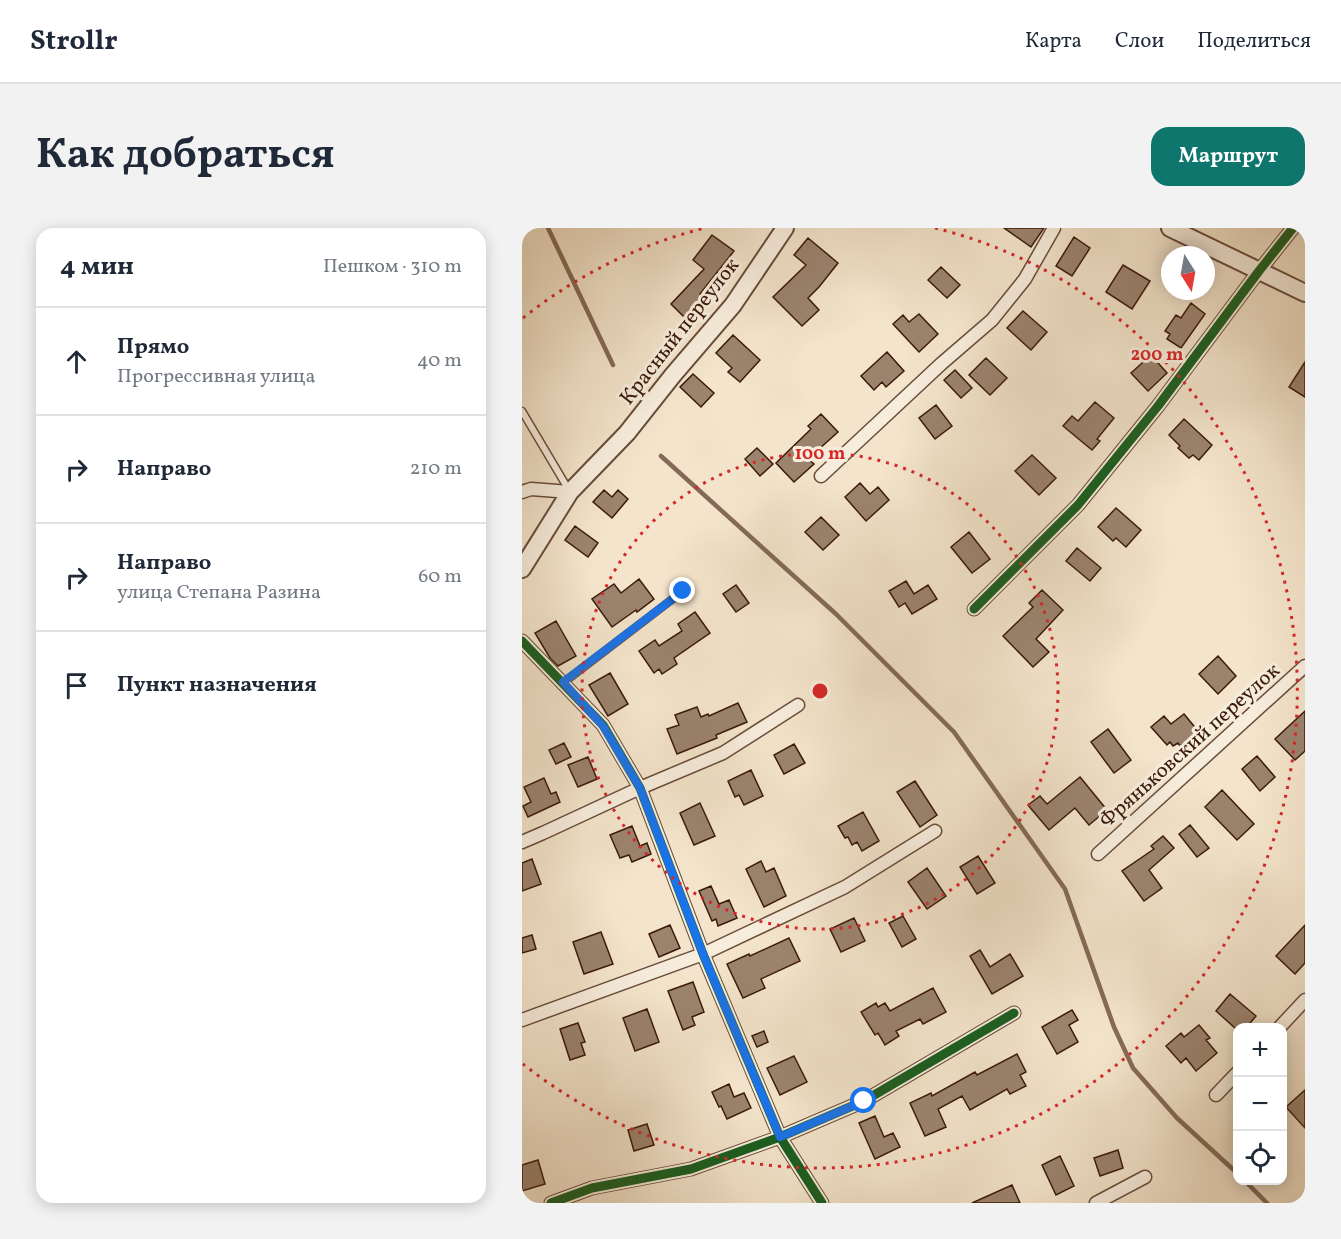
<!DOCTYPE html>
<html lang="ru">
<meta charset="utf-8">
<style>
:root{--surface:#fff;--page:#f2f2f3;--text:#1f2937;--muted:#747a83;--line:#e0e1e3;--accent:#0f766e}
body{margin:0;font-family:Vollkorn,serif;background:var(--page);color:var(--text)}
.controls{position:absolute;right:18px;bottom:18px;display:grid;overflow:hidden;border-radius:12px;box-shadow:0 3px 15px #0003}
.controls button{width:54px;height:54px;display:grid;place-items:center;padding:0;border:0;border-bottom:2px solid var(--line);background:var(--surface);color:var(--text);font:30px sans-serif}
.compass{position:absolute;left:639px;top:18px;width:54px;height:54px;border-radius:50%;background:var(--surface);box-shadow:0 3px 15px #0003;rotate:169deg}
.stop{position:absolute;width:18px;height:18px;margin:-14px;border:4px solid #1a73e8;border-radius:50%;background:#fff}
.stop.end{background:#1a73e8;border-color:#fff;box-shadow:0 2px 6px #0008}
.list{margin:0;padding:0;list-style:none}
h2{display:flex;justify-content:space-between;align-items:center;height:78px;margin:0;padding:0 24px;font-size:26px}
h2 small{font-size:20px;font-weight:400;color:var(--muted)}
.list li{display:grid;grid-template-columns:39px 1fr auto;gap:18px;align-items:center;box-sizing:border-box;height:108px;padding:0 24px;border-top:2px solid var(--line)}
.list b{display:block;font-size:22px;white-space:nowrap}
.list p{margin:0;font-size:20px;white-space:nowrap;color:var(--muted)}
.list em{font-size:20px;font-style:normal;color:var(--muted)}
.icon{flex:none;width:33px;height:33px;fill:none;stroke:currentColor;stroke-width:2;stroke-linecap:round;stroke-linejoin:round}
.map{position:relative;flex:none;width:783px;height:975px;overflow:hidden;border-radius:18px}
header{display:flex;align-items:center;gap:36px;box-sizing:border-box;height:84px;padding:0 30px;background:var(--surface);border-bottom:2px solid var(--line)}
header strong{font-size:28px}
nav{display:flex;gap:33px;margin-inline-start:auto;font-size:21px}
.intro{display:flex;align-items:center;justify-content:space-between;box-sizing:border-box;height:144px;padding:0 36px}
h1{margin:0;font-size:42px}
.button{padding:15px 27px;border-radius:18px;background:var(--accent);color:#fff;font-size:21px;font-weight:700}
main{display:flex;gap:36px;padding:0 36px}
aside{flex:1;background:var(--surface);border-radius:18px;box-shadow:0 3px 15px #0003}
.map>svg:first-child{display:block}
.lines{fill:none;stroke-linecap:round;stroke-linejoin:round}
.stream{stroke:#846a56;stroke-width:4.5}
.building{fill:#9b836e;stroke:#3b1a09;stroke-width:1.5}
.service-casing{stroke:#694c3a;stroke-width:9}
.minor-casing{stroke:#694c3a;stroke-width:15}
.tertiary-casing{stroke:#694c3a;stroke-width:20}
.service{stroke:#f7eddd;stroke-width:6}
.minor{stroke:#f7eddd;stroke-width:12}
.tertiary{stroke:#f7eddd;stroke-width:16}
.cycleway-casing{stroke:#f7eddd;stroke-width:13}
.cycleway{stroke:#1b5e20;stroke-width:9}
.route{stroke:#1a73e8;stroke-width:8}
.ring{fill:none;stroke:#d62828;stroke-width:3;stroke-dasharray:3 6}
.labels{text-anchor:middle;stroke-width:6;stroke-linejoin:round;paint-order:stroke}
.street-label{font-size:21px;fill:#3b1a09;stroke:#f7eddd}
.centre{fill:#d62828;stroke:#f7eddd;stroke-width:3}
.ring-label{font-size:18px;text-anchor:middle;font-weight:bold;fill:#d62828;stroke:#f7eddd;stroke-width:6;stroke-linejoin:round;paint-order:stroke}
</style>
<header>
<strong>Strollr</strong>
<nav><a>Карта</a><a>Слои</a><a>Поделиться</a></nav>
</header>
<div class="intro"><h1>Как добраться</h1><a class="button">Маршрут</a></div>
<main>
<aside>
<h2>4 мин<small>Пешком · 310 m</small></h2>
<ul class="list">
<li><svg class="icon" aria-label="ahead" viewBox="0 0 24 24"><path d="M12 20V5M6 11l6-6 6 6"/></svg><div><b>Прямо</b><p>Прогрессивная улица</p></div><em>40 m</em></li>
<li><svg class="icon" aria-label="right" viewBox="0 0 24 24"><path d="M7 20v-9h11M14 6l5 5-5 5"/></svg><div><b>Направо</b></div><em>210 m</em></li>
<li><svg class="icon" aria-label="right" viewBox="0 0 24 24"><path d="M7 20v-9h11M14 6l5 5-5 5"/></svg><div><b>Направо</b><p>улица Степана Разина</p></div><em>60 m</em></li>
<li><svg class="icon" aria-label="arrive" viewBox="0 0 24 24"><path d="M6 21V4h12l-3 4 3 4H6"/></svg><div><b>Пункт назначения</b></div></li>
</ul>
</aside>
<div class="map">
<svg width="783" height="975" viewBox="0 0 783 975">
<rect width="100%" height="100%" fill="#f3e4cb"/>
<filter id="stains"><feTurbulence type="fractalNoise" baseFrequency=".00333" numOctaves="4"/><feColorMatrix values="0 0 0 0 .2 0 0 0 0 .09 0 0 0 0 .02 0 0 0 .5 -.17"/></filter>
<radialGradient id="worn" r=".72"><stop offset=".6" stop-color="#630" stop-opacity="0"/><stop offset="1" stop-color="#630" stop-opacity=".3"/></radialGradient>
<g class="lines">
<path class="stream" d="M26 0 91 137
M139 228 314 386 432 504 543 661 592 799 611 840 655 890 716 946
M722 952 745 975"/>
</g>
<path class="building" d="M482 0H522L509 19Z
M190 7 212 23 178 66 183 71 164 91 149 76 182 41 171 32Z
M552 9 568 20 550 48 534 38Z
M286 10 316 35 297 59 286 70 297 82 280 98 251 69 284 37 272 27Z
M601 37 628 53 610 81 584 64Z
M419 39 438 57 425 70 406 52Z
M669 75 683 86 659 120 645 111 648 106 643 103 654 87 659 90Z
M501 83 525 104 509 122 485 100Z
M397 86 416 106 397 124 371 96 381 87 387 94Z
M211 107 238 132 218 154 206 144 210 140 194 125Z
M365 124 382 143 364 159 360 154 352 162 339 148Z
M629 127 645 145 626 163 609 145Z
M464 130 485 150 468 167 447 147Z
M783 134V169L767 159Z
M433 142 450 160 439 170 422 152Z
M171 146 192 165 179 179 158 159Z
M573 174 592 190 575 211 578 213 570 222 541 198 550 188 556 193Z
M414 177 430 198 413 211 397 190Z
M299 186 316 204 286 231 292 236 272 254 254 235 289 201 286 198Z
M662 191 690 217 677 232 671 227 667 230 656 220 658 218 647 207Z
M235 220 251 236 238 248 223 231Z
M510 227 534 250 517 267 493 243Z
M338 255 348 266 356 259 367 272 344 293 323 269Z
M82 262 90 269 96 262 106 271 90 290 71 274Z
M594 280 619 302 604 319 594 310 591 313 576 299Z
M299 289 317 307 301 322 283 304Z
M53 298 76 315 66 329 43 312Z
M447 304 468 331 450 345 429 319Z
M555 320 579 340 568 353 544 333Z
M117 351 132 371 115 384 114 382 90 399 70 371 92 356 99 365Z
M384 353 392 366 406 357 415 371 390 386 383 375 377 379 367 363Z
M214 357 227 375 214 384 201 366Z
M520 362 541 382 514 411 527 424 511 439 481 408 511 379 507 375Z
M173 384 188 405 152 430 155 436 140 446 137 441 132 445 117 423 133 412 137 418 160 403 156 396Z
M34 393 54 428 36 438 28 430 13 405Z
M696 428 714 448 696 466 677 446Z
M88 445 106 476 86 488 67 457Z
M216 475 225 494 194 507 195 510 155 526 145 501 157 497 153 487 175 479 179 489 186 486 187 488Z
M783 483V523L773 532 753 511Z
M662 486 676 503 658 518 656 515 651 518 648 514 645 517 629 499 642 488 649 496Z
M586 501 609 532 592 545 569 514Z
M42 515 49 529 34 536 27 522Z
M272 516 283 535 262 546 252 527Z
M735 528 753 549 738 563 720 541Z
M66 529 75 551 56 559 46 537Z
M229 542 241 568 222 577 217 567 213 569 206 553Z
M558 549 585 582 567 597 553 580 527 602 506 577 518 568 525 576Z
M22 550 29 566 34 564 38 574 6 589 1 578 9 574 2 559Z
M393 553 415 587 398 599 375 564Z
M700 562 732 596 715 612 683 579Z
M178 575 193 608 172 617 158 585Z
M341 584 357 613 340 623 335 614 330 617 326 609 323 610 316 598Z
M668 597 687 620 675 629 657 606Z
M110 598 118 618 125 615 129 626 110 634 107 627 98 630 88 607Z
M641 608 652 620 627 642 640 660 622 673 600 643 632 621 629 618Z
M456 628 473 655 455 666 438 639Z
M10 631 19 656 0 663V635Z
M239 633 244 644 252 640 264 668 242 679 224 641Z
M405 640 424 668 405 681 386 654Z
M189 658 197 676 207 672 215 690 196 698 194 691 190 693 177 663Z
M381 688 394 711 380 719 367 695Z
M332 690 343 713 319 724 308 701Z
M148 697 158 720 137 729 127 706Z
M783 697V735L773 746 754 728Z
M79 704 91 736 62 746 51 714Z
M10 707 14 721 0 725V710Z
M267 710 278 733 239 751 243 760 221 770 205 736 227 726 228 728Z
M458 722 468 739 488 726 501 748 470 766 448 728Z
M171 754 182 784 170 789 173 797 161 802 146 763Z
M411 760 424 784 401 796 398 791 374 803 377 808 363 817 356 805 353 807 339 784 354 775 356 779 363 775 368 783Z
M708 766 734 788 724 800H713L694 783Z
M125 781 137 814 113 823 101 790Z
M550 782 556 792 547 797 556 814 535 826 520 799Z
M56 795 63 814 59 815 63 827 48 832 38 801Z
M677 797 688 810 684 812 695 825 674 843 664 830 659 835 644 818 659 805 662 809Z
M242 803 246 814 235 819 230 808Z
M495 826 504 844 498 847 504 858 488 866 485 861 448 882 440 868 416 881 424 899 403 908 388 875 409 865 410 868 453 844 455 847Z
M272 828 285 854 258 867 245 840Z
M207 856 212 869 222 865 229 880 205 891 199 878 197 879 190 864Z
M783 862V900L764 879Z
M353 888 362 909 371 905 378 919 353 931 337 895Z
M125 896 132 917 112 923 106 902Z
M596 922 601 940 578 948 572 930Z
M538 928 552 958 534 967 520 937Z
M16 932 23 956 0 963V937Z
M490 957 498 975H450Z"/>
<g class="lines">
<defs>
<path id="service" d="M0 183 48 264
M41 455 161 363"/>
<path id="minor" d="M299 248 419 136 470 92 503 51 532 0
M0 264 9 261 48 264
M452 381 556 277 636 178 737 43 771 0
M0 413 81 497 118 560 181 726 258 909 300 975
M0 614 21 605 118 560 201 525 276 477
M576 626 783 438
M0 792 181 726 323 659 413 603
M757 800 783 772
M694 867 716 844
M29 975 70 960 169 941 258 909 342 873 492 785
M574 975 623 949"/>
<path id="tertiary" d="M648 0 783 65
M0 341 48 264 105 205 151 147 211 77 263 0"/>
</defs>
<use href="#service" class="service-casing"/>
<use href="#minor" class="minor-casing"/>
<use href="#tertiary" class="tertiary-casing"/>
<use href="#service" class="service"/>
<use href="#minor" class="minor"/>
<use href="#tertiary" class="tertiary"/>
<defs>
<path id="cycleway" d="M452 381 556 277 636 178 737 43 771 0
M0 413 81 497 118 560 181 726 258 909 300 975
M29 975 70 960 169 941 258 909 342 873 492 785"/>
</defs>
<use href="#cycleway" class="cycleway-casing"/>
<use href="#cycleway" class="cycleway"/>
</g>
<g class="lines">
<path class="route" d="M161 363 41 454 81 498 118 560 181 726 258 909 342 873"/>
</g>
<g class="ring">
<circle cx="298" cy="463" r="238"/>
<path d="M1 90A477 477 0 0 1 183 0M413 0A477 477 0 1 1 1 836"/>
</g>
<g class="labels">
<g class="street-label">
<text transform="translate(157 103) rotate(-52)" y="7">Красный переулок</text>
<text transform="translate(667 517) rotate(-42)" y="7">Фряньковский переулок</text>
</g>
</g>
<circle cx="298" cy="463" r="9" class="centre"/>
<g class="ring-label">
<text x="635" y="132">200 m</text>
<text x="298" y="231">100 m</text>
</g>
<rect width="100%" height="100%" filter="url(#stains)"/>
<rect width="100%" height="100%" fill="url(#worn)"/>
</svg>
<div class="controls">
<button>+</button>
<button>−</button>
<button><svg class="icon" aria-label="locate" viewBox="0 0 24 24"><circle cx="12" cy="12" r="6"/><path d="M12 2v4M12 18v4M2 12h4M18 12h4"/></svg></button>
</div>
<svg class="compass" viewBox="-18 -18 36 36"><path d="M0-13l5 13h-10z" fill="#e53935"/><path d="M0 13l5-13h-10z" fill="#747a83"/></svg>
<div class="stop" style="left:342px;top:873px"></div>
<div class="stop end" style="left:161px;top:363px"></div>
</div>
</main>
